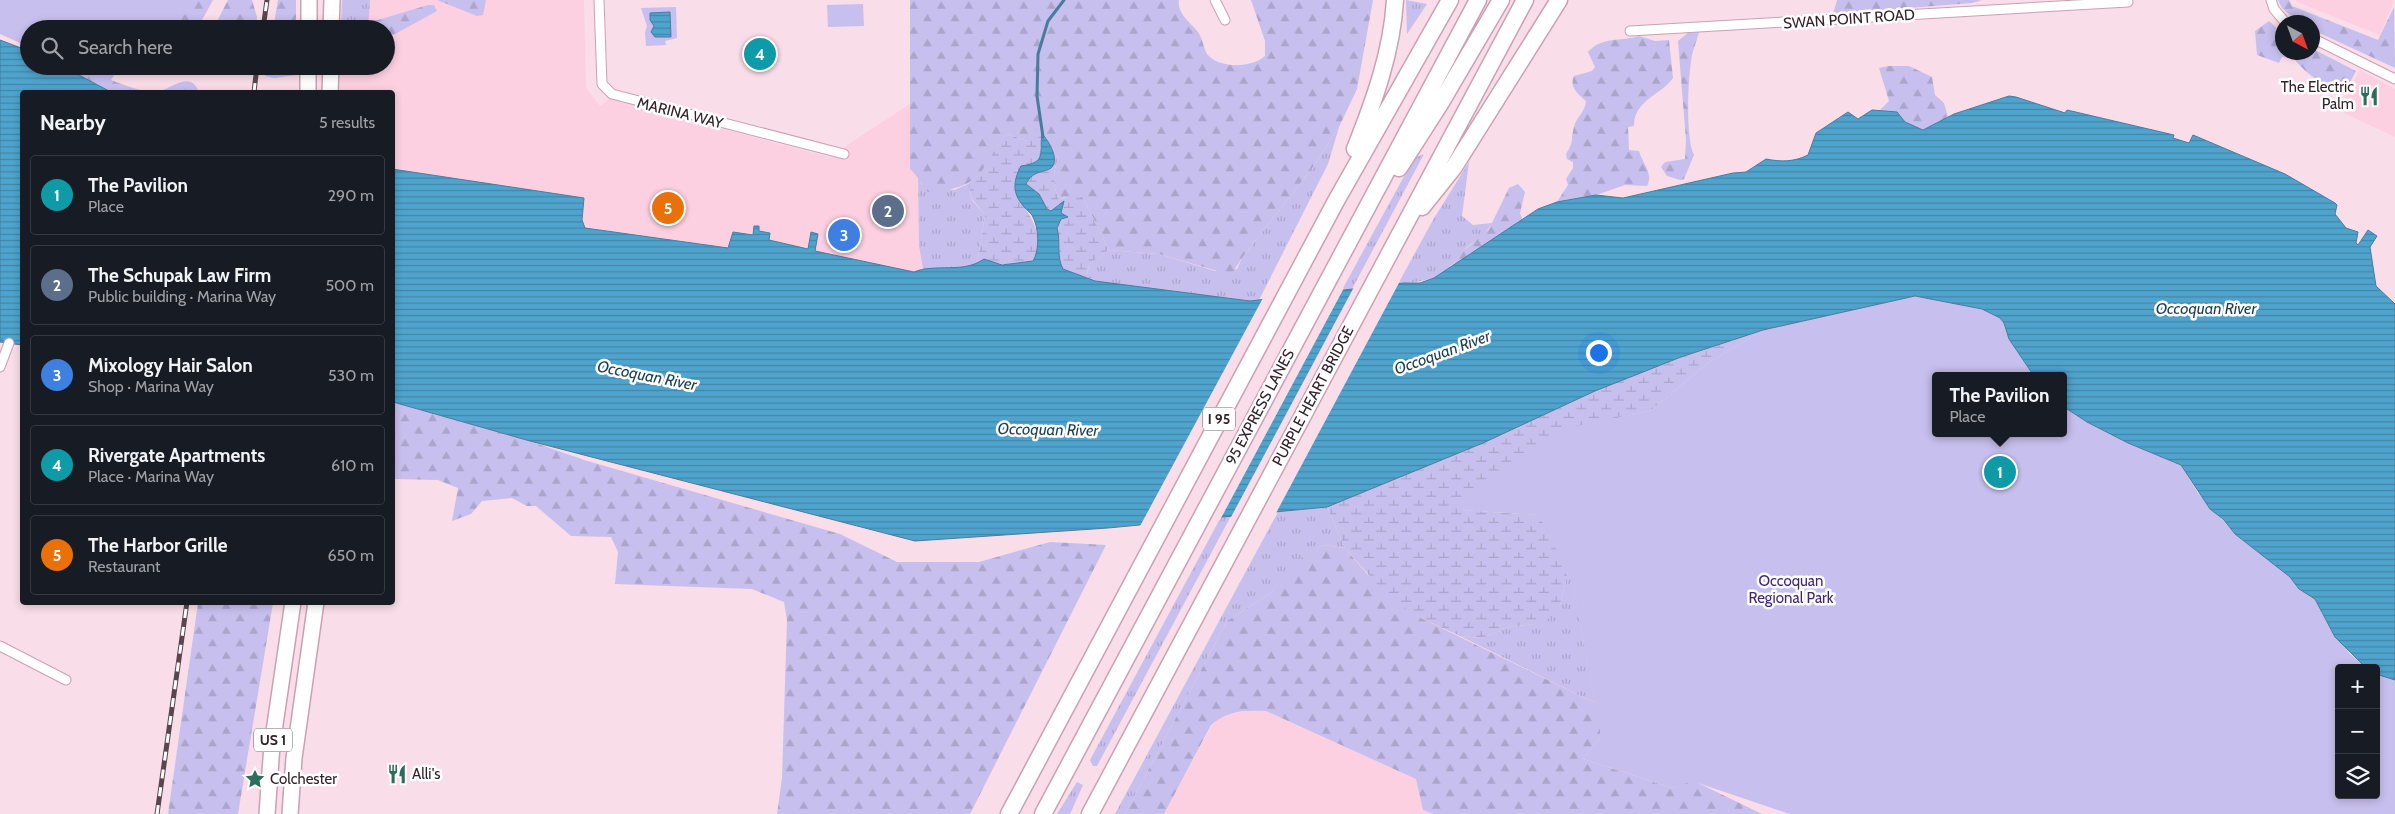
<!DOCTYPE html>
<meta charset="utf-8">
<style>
:root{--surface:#171b24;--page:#242831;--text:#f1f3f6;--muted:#9ea1a6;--line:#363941;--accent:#7c3aed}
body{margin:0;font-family:Cabin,sans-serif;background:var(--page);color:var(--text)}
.controls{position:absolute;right:15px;bottom:15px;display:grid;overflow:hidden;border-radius:5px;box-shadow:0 2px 8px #0003}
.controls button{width:45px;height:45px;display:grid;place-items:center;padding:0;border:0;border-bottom:1px solid var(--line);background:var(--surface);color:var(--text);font:25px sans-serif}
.compass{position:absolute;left:2275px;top:15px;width:45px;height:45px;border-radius:50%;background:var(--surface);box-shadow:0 2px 8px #0003;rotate:139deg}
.you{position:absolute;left:1598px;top:352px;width:18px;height:18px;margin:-12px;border:4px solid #fff;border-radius:50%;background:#1a73e8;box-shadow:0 0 0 8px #1a73e833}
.badge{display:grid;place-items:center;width:32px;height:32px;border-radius:50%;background:var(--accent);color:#fff;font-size:16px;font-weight:700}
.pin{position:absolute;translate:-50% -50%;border:2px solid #fff;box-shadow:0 1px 5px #0006}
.popup{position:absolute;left:1932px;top:372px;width:135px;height:65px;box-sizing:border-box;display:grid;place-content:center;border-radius:5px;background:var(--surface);filter:drop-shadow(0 1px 4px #0005);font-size:16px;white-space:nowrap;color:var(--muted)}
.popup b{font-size:19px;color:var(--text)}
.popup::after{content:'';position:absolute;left:50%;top:100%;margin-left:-10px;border:10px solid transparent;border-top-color:var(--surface)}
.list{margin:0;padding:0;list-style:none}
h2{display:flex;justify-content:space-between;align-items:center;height:65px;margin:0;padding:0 20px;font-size:21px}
h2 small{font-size:16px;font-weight:400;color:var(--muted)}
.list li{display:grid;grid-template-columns:32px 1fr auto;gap:15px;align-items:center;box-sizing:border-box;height:80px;margin:0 10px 10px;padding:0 10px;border:1px solid var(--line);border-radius:5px}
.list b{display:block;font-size:19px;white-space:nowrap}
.list p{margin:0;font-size:16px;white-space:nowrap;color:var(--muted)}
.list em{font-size:16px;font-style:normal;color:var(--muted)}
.icon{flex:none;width:28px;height:28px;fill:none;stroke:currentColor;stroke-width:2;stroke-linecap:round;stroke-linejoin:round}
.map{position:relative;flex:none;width:2395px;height:814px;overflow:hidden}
.search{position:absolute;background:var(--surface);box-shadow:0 2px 8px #0003;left:20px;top:20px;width:375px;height:55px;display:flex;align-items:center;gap:12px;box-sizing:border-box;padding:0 18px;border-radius:28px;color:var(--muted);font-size:19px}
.panel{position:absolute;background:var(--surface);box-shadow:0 2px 8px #0003;left:20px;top:90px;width:375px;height:515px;border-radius:5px}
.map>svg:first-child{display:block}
.built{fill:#fcd0e1}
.grass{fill:url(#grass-tufts)}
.forest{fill:url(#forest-firs)}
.wetland{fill:url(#wetland-marsh)}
.park{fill:#c7bfed}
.water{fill:url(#water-rules);stroke:#477d9c}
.pier{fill:#f9dde8}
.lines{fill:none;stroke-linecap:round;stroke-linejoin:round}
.stream{stroke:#477d9c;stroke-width:3}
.minor-casing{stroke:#cca0b2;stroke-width:11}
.primary-casing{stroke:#cca0b2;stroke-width:18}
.motorway-casing{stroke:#cca0b2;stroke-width:19}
.minor{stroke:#fff;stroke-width:9}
.primary{stroke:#fff;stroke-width:15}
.motorway{stroke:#fff;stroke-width:16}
.rail-casing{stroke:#58454d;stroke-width:5}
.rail{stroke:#fff;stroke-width:3;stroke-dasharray:9;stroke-linecap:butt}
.labels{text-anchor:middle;stroke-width:5;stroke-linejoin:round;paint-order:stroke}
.shield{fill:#fff;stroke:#706469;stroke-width:1}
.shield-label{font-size:14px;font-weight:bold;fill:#332229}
.street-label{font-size:15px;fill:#332229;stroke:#fff}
.poi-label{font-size:15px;fill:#332229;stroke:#fff;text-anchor:start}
.park-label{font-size:15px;fill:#402679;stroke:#fff}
.water-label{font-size:16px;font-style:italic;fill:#1a3f52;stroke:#fff}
</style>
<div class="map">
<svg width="2395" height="814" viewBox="0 0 2395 814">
<defs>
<pattern id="grass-tufts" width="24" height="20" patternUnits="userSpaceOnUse" patternTransform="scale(1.25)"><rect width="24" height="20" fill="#c7bfed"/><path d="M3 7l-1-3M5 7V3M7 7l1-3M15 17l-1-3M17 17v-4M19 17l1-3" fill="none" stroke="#aba4cb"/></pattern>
<pattern id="forest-firs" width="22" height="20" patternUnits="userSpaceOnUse" patternTransform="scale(1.25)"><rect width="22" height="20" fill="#c7bfed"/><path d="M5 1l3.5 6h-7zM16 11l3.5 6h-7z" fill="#aba4cb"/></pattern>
<pattern id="wetland-marsh" width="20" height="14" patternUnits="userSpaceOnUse" patternTransform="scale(1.25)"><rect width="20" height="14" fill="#c7bfed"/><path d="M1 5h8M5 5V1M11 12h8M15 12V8" fill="none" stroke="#aba4cb"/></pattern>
<pattern id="water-rules" width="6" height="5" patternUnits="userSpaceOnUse" patternTransform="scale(1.25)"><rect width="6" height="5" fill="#4fa4ce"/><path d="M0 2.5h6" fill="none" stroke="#4285a7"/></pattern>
</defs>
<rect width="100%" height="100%" fill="#f9dde8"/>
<path class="built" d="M342 0H584L586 88 600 106 609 99 829 157 910 104V169L918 176 919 246 923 269 914 272 815 251 818 234 811 232 808 249 769 240 754 226 753 235 729 248 585 228 582 220 584 198 393 169 392 92H339L340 66H386V29H341Z
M2296 0H2392L2394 1 2380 35 2297 2Z
M2360 70 2395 89V137L2338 110Z
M1253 710 1266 711 1416 779 1423 810 1434 814H1164L1212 725 1224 715Z"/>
<path class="grass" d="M342 0H370L368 29H341Z
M1406 0 1427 4 1407 34Z
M1339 127 1328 164 1259 300 1250 301 1095 281 1087 274 1090 264 1108 250 1159 254 1215 271 1237 269 1242 258 1313 167Z
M1424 154 1352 289 1342 290 1414 158Z
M1469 162 1462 216 1473 225 1492 223C1486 234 1477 239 1467 247 1461 253 1458 259 1452 265 1438 282 1417 281 1398 284L1433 220Z
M918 176 922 185 954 190 968 184 972 200 985 215 977 264 954 269H923L919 246Z
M1327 507 1345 548 1323 545 1303 557 1269 594 1227 621 1125 814H1115L1278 512Z
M1231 516 1097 766H1093L1090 760 1221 517Z
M1568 572 1573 583 1595 703 1460 636 1482 638 1510 627 1535 624 1560 605Z
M1077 782 1083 785 1070 814H1057Z"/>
<path class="forest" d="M156 0H213L197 29H119Z
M228 0H252L257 17 256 29H213Z
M278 0H296V29H273Z
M437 0H486L483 15 477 16Z
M910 0H1179C1177 14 1190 22 1198 32 1203 39 1203 47 1207 54 1219 69 1252 68 1265 56V41L1251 0H1373L1357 89 1339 127 1313 167 1242 258 1231 275 1159 254 1108 250C1102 232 1091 216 1083 198L1065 197 1059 200C1052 184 1053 174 1058 158L1040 127 1027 141 1007 134C997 145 997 148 990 160 976 186 955 190 928 192 921 184 918 176 910 169Z
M1837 0H1982L1972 3 1833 14Z
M2278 0H2289L2292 6 2378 40 2394 7 2395 68 2313 30 2312 22H2298L2282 8Z
M428 5H434L437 11 386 39V29H368V20H378Z
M2269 21 2282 33V52H2312L2313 49 2356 71 2348 86C2342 84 2341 86 2336 86 2318 85 2303 69 2293 58L2282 57 2279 63 2257 55 2255 31Z
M1699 32C1697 40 1694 47 1692 55 1688 76 1685 137 1694 155L1684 179 1680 180 1667 176 1661 167 1665 162 1685 159 1686 140 1678 41 1688 33Z
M1639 36 1655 41 1669 40 1673 78C1660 96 1634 100 1634 126L1628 127 1629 150 1639 151C1642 163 1654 173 1647 186L1625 185 1596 195 1557 202 1568 185 1566 179 1573 168V162L1567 159 1566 154C1575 140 1570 141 1574 127 1576 117 1585 113 1586 101 1578 94 1569 87 1574 76L1592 71 1595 67 1588 52C1602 36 1621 42 1639 36Z
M62 66H120L111 80C124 85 139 91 153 92 167 94 189 67 199 92L109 91Z
M267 66H296V75L274 78 265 76Z
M1888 66H1909L1932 77 1935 95 1944 103 1948 117 1923 130 1905 122 1897 112 1879 111 1889 101 1879 68Z
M1518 184 1525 192 1520 213 1523 221 1452 266 1462 252 1489 229 1509 188Z
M393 402 530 441 584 460 840 534 897 562H979L1050 542 1106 545 970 814H777L782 778 787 620 784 602 752 589 615 584 618 552 611 537 571 536 536 506H527L512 498 482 501 471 514 452 521 458 488 438 480 393 479Z
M1563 429 1601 736 1583 759 1672 788 1692 780 1762 814H1434L1423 810 1416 779 1266 711C1244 710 1229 710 1211 725L1164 814H1125L1227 621 1269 594 1302 557 1323 545 1345 548 1367 574 1421 618 1595 703 1573 583 1539 515Z
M198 603H273L238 814H168Z"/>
<path class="wetland" d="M1040 127 1058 158C1053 174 1052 184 1059 200L1074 194 1083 198C1091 216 1102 232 1108 250L1090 264 1087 273 1095 281 1063 269C1056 256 1061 242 1057 228L1061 219 1067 217 1061 213 1063 207 1059 204 1051 211 1047 209 1039 194 1026 184C1033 170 1044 174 1052 166L1053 148 1043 134 1040 148 1042 157 1039 161 1021 166 1020 202C1033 217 1046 242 1032 262 1015 266 1000 266 984 259L977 264 985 215 972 199 968 184C988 170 991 151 1007 134L1027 141 1031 131Z
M1763 330 1708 363 1650 411 1613 419 1461 510 1539 515 1568 572 1560 605 1548 619 1535 624 1510 627 1482 638 1460 636 1421 618 1390 599 1345 548 1327 507 1483 443 1595 391 1681 357Z"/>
<path class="park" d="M0 0H184L183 13 159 29H29V47L0 34Z
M863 4 864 26 828 27 827 5Z
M676 7 677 38 665 41 666 45 646 46 645 32 647 26 641 8Z
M1915 296 1982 309 2000 318 2004 323 2009 339 2034 376H1936V433H2064V407L2087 422 2128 443 2181 465 2198 493 2235 534 2290 577 2299 589 2315 599 2320 605 2322 614 2349 653 2366 668H2339V795H2376V674L2395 680V814H1790L1692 781 1672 788 1583 759 1601 736 1573 583 1539 515 1460 510 1463 499 1484 480 1563 429 1650 411 1708 363 1763 330Z"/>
<path class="water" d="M670 12 671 37H655L651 32 654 26 650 20V13Z
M0 40 29 51V66H62L109 91 128 92H22V345L0 342Z
M2009 96 2016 97 2065 113 2067 110 2174 135 2173 138 2189 143 2193 135 2285 174 2335 203 2337 205 2335 214 2346 228 2358 232 2356 243 2358 245 2368 230 2377 236 2370 247 2376 286 2395 304V680L2376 674V668H2366L2335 637 2315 599 2299 589 2290 577 2235 534 2223 519 2210 509 2181 465 2128 443 2087 422 2064 407V376H2034L2009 339 2004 323 2000 318 1982 309 1915 296 1763 330 1681 357 1595 391 1483 443 1327 507 1108 528 915 541 530 441 393 402 392 169 584 198 582 220 585 228 728 248 733 232 753 235 754 226H759V231L770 233 769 240 808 249 811 232 818 234 815 251 914 272C936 263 963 274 984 259L1002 265 1033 261C1040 250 1039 227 1032 215 1029 211 1024 208 1021 203 1012 191 1014 179 1021 166 1047 162 1039 155 1042 134 1049 141 1059 158 1052 167 1047 173 1033 169 1026 184L1039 194 1047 209 1051 211 1064 201 1061 213 1068 217 1061 219 1057 228C1061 242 1056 256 1063 269L1095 281 1250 301 1404 283H1420L1434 278 1538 209 1557 202 1596 195 1623 198 1733 173 1746 172 1766 159C1781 162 1794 162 1808 155L1816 133 1848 112 1858 119 1872 110 1897 112 1905 122 1923 130 1954 114Z"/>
<path class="pier" d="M1400 281 1275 515 1230 519 1354 287Z
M1344 288 1220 520 1139 528 1263 298Z"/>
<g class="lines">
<path class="stream" d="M1043 137 1037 96 1038 54 1048 21 1064 0"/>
<defs>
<path id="minor" d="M599 0 602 84 612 94 844 154
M1215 0 1225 20
M2271 0 2274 9 2285 22
M1630 31 2128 2
M2312 38 2395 79
M0 367 9 343
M0 646 66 680"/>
<path id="primary" d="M309 29V0
M331 29 332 0
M308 92V66
M330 92 331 66
M267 814 272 745 293 602
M290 814 294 758 316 602"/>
<path id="motorway" d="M1355 149C1374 101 1392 52 1395 0
M1399 168 1440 104 1501 0
M1422 207 1454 167 1559 0
M1009 814 1336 201 1450 0
M1043 814 1478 0
M1090 814 1525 0"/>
</defs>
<use href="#minor" class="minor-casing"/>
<use href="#primary" class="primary-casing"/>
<use href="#motorway" class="motorway-casing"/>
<use href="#minor" class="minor"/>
<use href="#primary" class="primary"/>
<use href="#motorway" class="motorway"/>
<defs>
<path id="rail" d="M263 29 267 0
M254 92 257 66
M157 814 187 602"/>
</defs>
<use href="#rail" class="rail-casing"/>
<use href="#rail" class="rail"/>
</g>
<defs>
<symbol id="restaurant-bare" viewBox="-9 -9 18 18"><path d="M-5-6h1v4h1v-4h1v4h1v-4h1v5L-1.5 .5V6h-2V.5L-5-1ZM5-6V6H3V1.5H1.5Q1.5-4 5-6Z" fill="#2d6d5c" stroke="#fff" stroke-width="2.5" paint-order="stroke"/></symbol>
<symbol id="sight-bare" viewBox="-9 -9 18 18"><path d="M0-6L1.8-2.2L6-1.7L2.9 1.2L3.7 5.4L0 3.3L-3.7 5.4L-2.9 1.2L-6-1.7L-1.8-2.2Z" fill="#2d6d5c" stroke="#fff" stroke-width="2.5" paint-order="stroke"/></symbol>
</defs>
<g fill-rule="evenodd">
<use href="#restaurant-bare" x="2355" y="82" width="28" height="28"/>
<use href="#restaurant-bare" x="383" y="760" width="28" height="28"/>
<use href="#sight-bare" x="241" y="765" width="28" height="28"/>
</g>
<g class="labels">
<g class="shield">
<rect x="1203" y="407.5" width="32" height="23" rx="4"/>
<rect x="254" y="728.5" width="38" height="23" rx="4"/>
</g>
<g class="shield-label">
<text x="1219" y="424">I 95</text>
<text x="273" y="745">US 1</text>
</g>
<g class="street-label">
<text transform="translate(1849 19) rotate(-4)" y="5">SWAN POINT ROAD</text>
<text transform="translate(680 113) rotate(14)" y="5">MARINA WAY</text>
<text transform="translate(1313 396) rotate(-62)" y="5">PURPLE HEART BRIDGE</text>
<text transform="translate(1260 407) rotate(-62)" y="5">95 EXPRESS LANES</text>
</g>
<g class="poi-label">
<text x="2354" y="92" text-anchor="end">The Electric<tspan x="2354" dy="17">Palm</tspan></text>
<text x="412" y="779">Alli's</text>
<text x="270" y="784">Colchester</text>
</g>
<g class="park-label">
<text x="1791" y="586">Occoquan<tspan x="1791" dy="17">Regional Park</tspan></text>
</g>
<g class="water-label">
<text x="2206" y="314">Occoquan River</text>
<text transform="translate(1442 352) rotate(-20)" y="6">Occoquan River</text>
<text transform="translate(647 375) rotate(11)" y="6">Occoquan River</text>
<text transform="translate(1048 429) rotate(1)" y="6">Occoquan River</text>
</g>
</g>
</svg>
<div class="controls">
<button>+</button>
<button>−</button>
<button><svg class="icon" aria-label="layers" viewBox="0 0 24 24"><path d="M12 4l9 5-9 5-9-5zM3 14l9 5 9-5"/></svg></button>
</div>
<svg class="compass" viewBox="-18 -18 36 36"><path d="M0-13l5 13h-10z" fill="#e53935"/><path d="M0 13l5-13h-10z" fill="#9ea1a6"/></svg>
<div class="you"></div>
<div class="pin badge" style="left:2000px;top:472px;background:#0f9aa8">1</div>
<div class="popup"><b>The Pavilion</b>Place</div>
<div class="pin badge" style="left:888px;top:211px;background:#5c6f8a">2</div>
<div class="pin badge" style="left:844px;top:235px;background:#3f7fe0">3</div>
<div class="pin badge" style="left:760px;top:54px;background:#0f9aa8">4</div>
<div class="pin badge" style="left:668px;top:208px;background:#e8710a">5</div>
<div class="search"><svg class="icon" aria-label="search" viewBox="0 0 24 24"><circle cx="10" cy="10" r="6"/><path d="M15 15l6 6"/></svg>Search here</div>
<section class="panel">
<h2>Nearby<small>5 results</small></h2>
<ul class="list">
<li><span class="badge" style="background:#0f9aa8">1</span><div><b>The Pavilion</b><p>Place</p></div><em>290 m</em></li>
<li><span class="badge" style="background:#5c6f8a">2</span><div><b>The Schupak Law Firm</b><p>Public building · Marina Way</p></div><em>500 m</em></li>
<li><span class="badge" style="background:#3f7fe0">3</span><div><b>Mixology Hair Salon</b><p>Shop · Marina Way</p></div><em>530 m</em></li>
<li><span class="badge" style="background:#0f9aa8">4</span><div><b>Rivergate Apartments</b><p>Place · Marina Way</p></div><em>610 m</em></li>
<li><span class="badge" style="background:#e8710a">5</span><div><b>The Harbor Grille</b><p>Restaurant</p></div><em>650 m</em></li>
</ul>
</section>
</div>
